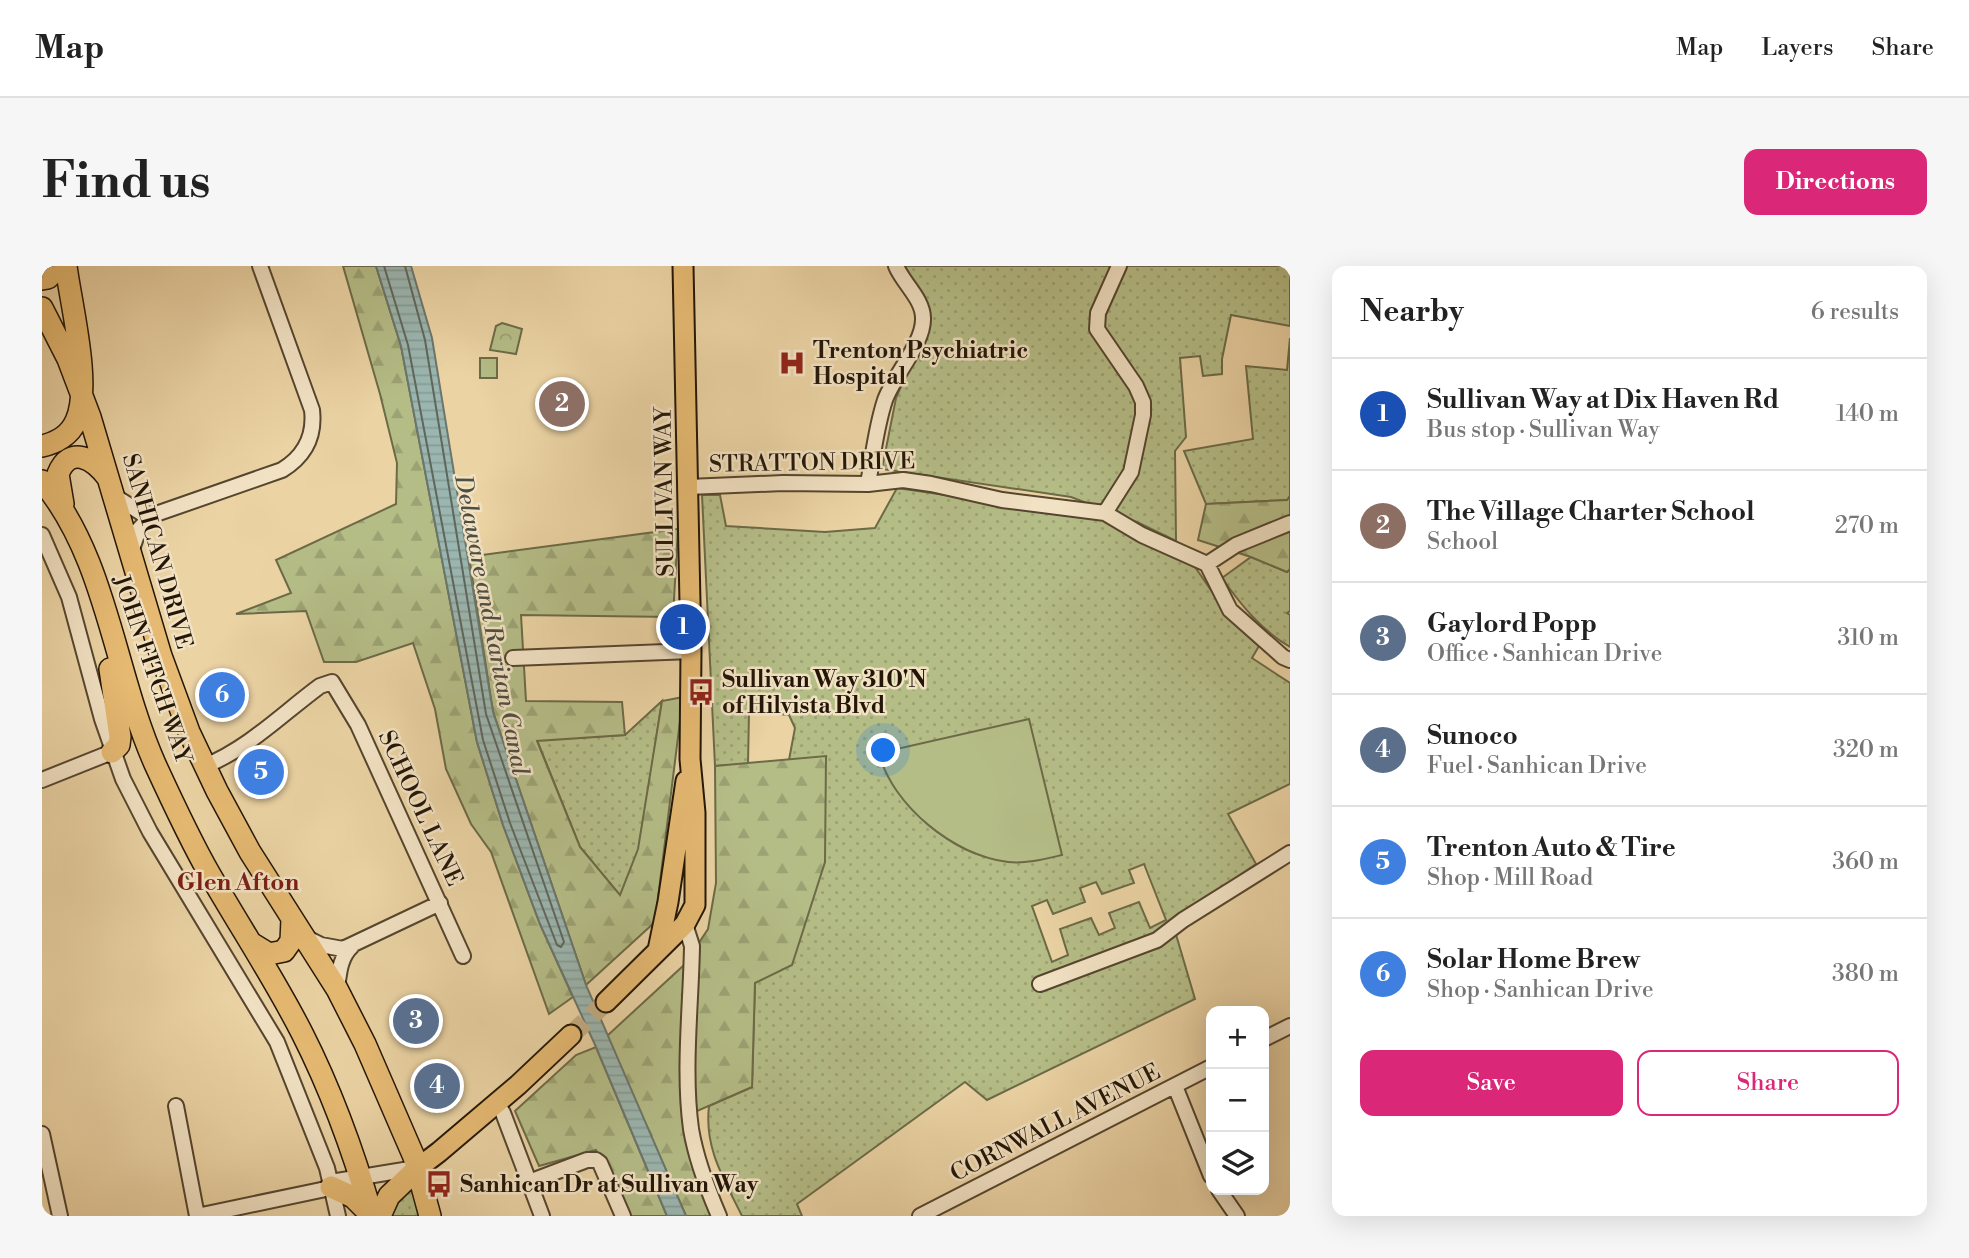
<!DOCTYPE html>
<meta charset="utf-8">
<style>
:root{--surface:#fff;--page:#f6f6f6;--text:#222;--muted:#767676;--line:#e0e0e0;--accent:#db2777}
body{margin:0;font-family:"Libre Bodoni",serif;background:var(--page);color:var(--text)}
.controls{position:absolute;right:21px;bottom:21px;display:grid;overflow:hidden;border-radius:14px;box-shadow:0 7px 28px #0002}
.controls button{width:63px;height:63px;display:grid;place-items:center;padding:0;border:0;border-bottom:2px solid var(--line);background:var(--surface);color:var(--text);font:35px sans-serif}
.you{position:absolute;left:842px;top:485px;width:24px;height:24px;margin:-18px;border:5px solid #fff;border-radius:50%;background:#1a73e8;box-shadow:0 0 0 10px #1a73e833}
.badge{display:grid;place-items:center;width:46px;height:46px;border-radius:50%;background:var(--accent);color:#fff;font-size:23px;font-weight:700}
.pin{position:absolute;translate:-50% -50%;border:4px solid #fff;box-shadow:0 2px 7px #0006}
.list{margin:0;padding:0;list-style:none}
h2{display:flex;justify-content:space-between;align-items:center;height:91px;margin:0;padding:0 28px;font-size:30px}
h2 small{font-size:23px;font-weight:400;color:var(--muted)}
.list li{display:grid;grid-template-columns:46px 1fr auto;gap:21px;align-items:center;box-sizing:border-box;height:112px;padding:0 28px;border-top:2px solid var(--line)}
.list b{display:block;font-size:26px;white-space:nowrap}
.list p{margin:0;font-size:23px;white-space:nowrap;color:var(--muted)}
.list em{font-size:23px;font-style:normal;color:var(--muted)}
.actions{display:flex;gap:14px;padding:21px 28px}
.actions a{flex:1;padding:16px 0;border:2px solid var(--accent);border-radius:14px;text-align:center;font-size:24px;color:var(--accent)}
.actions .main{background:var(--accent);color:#fff}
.icon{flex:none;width:38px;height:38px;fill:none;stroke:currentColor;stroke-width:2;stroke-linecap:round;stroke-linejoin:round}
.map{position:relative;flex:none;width:1248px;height:950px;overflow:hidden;border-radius:14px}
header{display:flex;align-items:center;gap:42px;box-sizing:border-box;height:98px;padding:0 35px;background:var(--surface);border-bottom:2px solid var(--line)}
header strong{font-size:33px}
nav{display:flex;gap:38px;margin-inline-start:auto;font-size:24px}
.intro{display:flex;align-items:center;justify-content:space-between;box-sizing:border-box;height:168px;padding:0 42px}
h1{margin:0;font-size:49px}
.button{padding:18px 32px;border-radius:14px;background:var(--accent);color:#fff;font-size:24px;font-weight:700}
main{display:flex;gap:42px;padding:0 42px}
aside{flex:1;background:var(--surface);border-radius:14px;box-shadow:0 7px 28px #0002}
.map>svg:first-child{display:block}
.grass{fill:url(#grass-dots);stroke:#6c6a47;stroke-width:2;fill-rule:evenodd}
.forest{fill:url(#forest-firs);stroke:#6c6a47;stroke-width:2}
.park{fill:url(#park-crowns);stroke:#6c6a47;stroke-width:2}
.pitch{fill:#b5bd87;stroke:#6c6a47;stroke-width:2}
.water{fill:url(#water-rules);stroke:#6b766c;stroke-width:2}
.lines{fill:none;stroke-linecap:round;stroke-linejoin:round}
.shore{stroke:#5f665c;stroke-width:2}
.major-tunnel{stroke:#c3ad85;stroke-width:19;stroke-dasharray:19 10;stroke-linecap:butt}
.minor-casing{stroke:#55452e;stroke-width:18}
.major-casing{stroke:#231607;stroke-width:23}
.highway-casing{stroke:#231607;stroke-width:24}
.minor{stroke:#f2e2c4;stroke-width:14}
.major{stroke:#e6ba72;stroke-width:19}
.highway{stroke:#e6ba72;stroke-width:21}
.labels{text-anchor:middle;stroke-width:5;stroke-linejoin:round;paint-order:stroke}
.poi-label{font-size:23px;font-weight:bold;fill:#231607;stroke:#f2e2c4;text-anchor:start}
.street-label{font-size:23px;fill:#231607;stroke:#f2e2c4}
.water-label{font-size:24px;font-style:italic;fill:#4d4e42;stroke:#f2e2c4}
.neighbourhood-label{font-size:24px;font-weight:bold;fill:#7a1f14;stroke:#f2e2c4}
</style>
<header>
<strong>Map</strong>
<nav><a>Map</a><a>Layers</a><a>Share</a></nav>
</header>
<div class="intro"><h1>Find us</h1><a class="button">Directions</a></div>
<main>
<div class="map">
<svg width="1248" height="950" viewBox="0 0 1248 950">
<defs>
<pattern id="grass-dots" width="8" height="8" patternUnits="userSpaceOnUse" patternTransform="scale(1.75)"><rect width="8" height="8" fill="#b5bd87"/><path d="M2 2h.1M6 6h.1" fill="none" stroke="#9ba273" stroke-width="1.8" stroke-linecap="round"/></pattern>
<pattern id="forest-firs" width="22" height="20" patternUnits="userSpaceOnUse" patternTransform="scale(1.75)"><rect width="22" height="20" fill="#b5bd87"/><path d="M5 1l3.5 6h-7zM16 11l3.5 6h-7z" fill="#9ba273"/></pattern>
<pattern id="park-crowns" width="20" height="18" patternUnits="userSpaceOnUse" patternTransform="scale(1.75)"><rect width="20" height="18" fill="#b5bd87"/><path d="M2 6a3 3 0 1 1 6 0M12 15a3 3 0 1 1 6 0" fill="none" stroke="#9ba273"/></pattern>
<pattern id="water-rules" width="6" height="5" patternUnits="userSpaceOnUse" patternTransform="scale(1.75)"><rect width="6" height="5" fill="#9bb6b0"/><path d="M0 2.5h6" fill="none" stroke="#859c96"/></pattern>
</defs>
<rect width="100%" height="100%" fill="#ebd3a4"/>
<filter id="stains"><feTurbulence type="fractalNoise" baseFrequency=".00286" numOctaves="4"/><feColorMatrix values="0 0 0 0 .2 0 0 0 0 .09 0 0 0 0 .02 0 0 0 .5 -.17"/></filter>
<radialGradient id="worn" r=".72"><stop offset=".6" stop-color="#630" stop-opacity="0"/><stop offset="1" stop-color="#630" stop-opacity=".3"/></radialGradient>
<path class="grass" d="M863 0H1248V60L1189 49 1180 93V108L1161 110 1158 90 1138 92 1144 171 1133 185 1134 275 1097 257 1029 231 840 203 854 132 887 56 872 16Z
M1248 72V230L1246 234 1164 238 1142 185 1211 173 1204 100 1245 104Z
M855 222 1055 251 1153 301 1191 356 1217 380 1210 392 1248 417V518L1186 548 1214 598 1130 655 1153 733 945 834 923 816 755 938 760 950H700C682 913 662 882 667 840L710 821 713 716 784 491 747 494 753 462 747 449 707 445 706 498 673 500 660 229H678L684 260 783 266 833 262ZM868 539 944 591C912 582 891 563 868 539ZM1102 598 1124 654 1108 662 1097 636 1067 647 1073 662 1057 669 1049 652 1018 663 1026 689 1010 696 990 640 1005 634 1011 648 1043 636 1038 622 1054 616 1060 628 1092 617 1087 604Z
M1209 291 1245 306 1248 303V345L1245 347 1248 349V381C1219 364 1199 339 1180 312Z
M620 435 597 583 578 630 538 581 495 474 583 469Z
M372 916 381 950H344Z"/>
<path class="forest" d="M301 0H334L359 80 435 476 461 559 498 658 531 731 507 748 449 586 429 558 404 503 393 443 371 377 314 396H282L264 345 194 348 249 327 234 294 354 238 355 197 338 128Z
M1248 230V303L1245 306 1209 291 1156 274 1164 238 1245 234Z
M636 263 631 351 479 349 484 435 580 436 583 469 495 475 538 581 578 629 596 583 620 435 641 431 613 656 544 719 451 446 428 297 433 290Z
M784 490 783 596 750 699 713 717 710 821 648 848 683 950H644L565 770 642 699 666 663 674 617 673 500Z
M554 781 625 950H585L554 884 497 900 473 845 534 789Z"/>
<path class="park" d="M460 57 480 63 474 88 448 84 454 60Z
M438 92H455V112H438Z"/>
<path class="pitch" d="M987 453 1020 589C1003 593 984 598 966 596 913 590 850 540 837 487Z"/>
<path class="water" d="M334 0H369L390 72 451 446 544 719 644 950H625L554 781 498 658 461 559 435 476 359 80Z"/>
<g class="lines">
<path class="shore" d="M342 0 366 79 441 474 468 557 515 679 519 681 522 676 444 448 383 74 363 0"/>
<path class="major-tunnel" d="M529 769 564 736"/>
<defs>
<path id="minor" d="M826 218C831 190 834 161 843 134 852 109 882 77 881 52 881 33 861 17 854 0
M646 221 741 217 826 218 861 214 889 218 960 234 1063 247 1100 269 1165 298 1194 279 1248 257
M72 230 101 248 111 249
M1063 247 1089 206 1101 149V136L1094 120 1055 63 1056 47 1077 0
M0 269 27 331 60 453 81 513 108 566 235 776 285 902 296 950
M89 286 97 263 111 249 240 204C263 190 273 170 270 144L218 0
M1165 298 1188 344 1241 391 1248 394
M471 392 649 385
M163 500C207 482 240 448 278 420L290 416 316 459 421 690
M0 514 70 486
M643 658 650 680C649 739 641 804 649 863 654 893 665 922 677 950
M265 672 279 679 301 683 398 637
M998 718 1115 674 1141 654 1248 587
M295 723C297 707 298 691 310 680
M1222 773 1248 760
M1133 820 1169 910
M455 837 461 847 500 950
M134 840 155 950
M0 868 18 950
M487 916 545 894H554L558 897 581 950
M1177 924 1195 950
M155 950 279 924 289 921 295 915 374 902
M878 950 1169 801"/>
<path id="major" d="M616 684 626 636 644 515
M564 736 643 658 653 639V547L648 493 649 385 641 0
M376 902 397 886 476 819 529 769"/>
<path id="highway" d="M0 13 6 12 17 0
M0 42 26 93 48 151 119 390 147 466 175 525 208 586 295 723 323 778 372 891 388 950
M0 180C14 177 28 169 34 155 50 121 29 39 24 0
M0 215C65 292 72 406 113 498 130 535 147 572 167 607 198 661 232 712 260 767 290 826 312 887 330 950
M21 238 16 208C28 178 52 193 66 212
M68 403 78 471 77 479 70 486
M209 677 227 688 242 685 249 675 250 653
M289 921 311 931 330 950
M338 950 347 930 376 902"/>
</defs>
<use href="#minor" class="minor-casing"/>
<use href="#major" class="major-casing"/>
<use href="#highway" class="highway-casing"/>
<use href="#minor" class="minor"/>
<use href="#major" class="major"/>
<use href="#highway" class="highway"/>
</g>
<defs>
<symbol id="hospital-bare" viewBox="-9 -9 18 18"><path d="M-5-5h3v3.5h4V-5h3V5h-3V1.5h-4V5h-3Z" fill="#8f2418" stroke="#f2e2c4" stroke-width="2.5" paint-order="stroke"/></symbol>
<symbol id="bus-bare" viewBox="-9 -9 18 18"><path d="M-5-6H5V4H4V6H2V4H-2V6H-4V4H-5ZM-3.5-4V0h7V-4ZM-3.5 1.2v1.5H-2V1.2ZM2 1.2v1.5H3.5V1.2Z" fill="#8f2418" stroke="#f2e2c4" stroke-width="2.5" paint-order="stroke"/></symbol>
</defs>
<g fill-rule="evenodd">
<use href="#hospital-bare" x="731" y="78" width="38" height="38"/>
<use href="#bus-bare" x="640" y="407" width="38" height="38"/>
<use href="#bus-bare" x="378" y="899" width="38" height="38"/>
</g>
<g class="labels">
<g class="poi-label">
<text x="771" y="92">Trenton Psychiatric<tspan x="771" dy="26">Hospital</tspan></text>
<text x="680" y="421">Sullivan Way 310'N<tspan x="680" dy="26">of Hilvista Blvd</tspan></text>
<text x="418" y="926">Sanhican Dr at Sullivan Way</text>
</g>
<g class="street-label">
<text transform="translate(770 196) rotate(-1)" y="8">STRATTON DRIVE</text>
<text transform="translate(622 226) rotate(-91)" y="8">SULLIVAN WAY</text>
<text transform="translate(116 285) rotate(74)" y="8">SANHICAN DRIVE</text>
<text transform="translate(111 403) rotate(71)" y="8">JOHN FITCH WAY</text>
<text transform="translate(379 542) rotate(65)" y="8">SCHOOL LANE</text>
<text transform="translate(1013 856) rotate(-27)" y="8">CORNWALL AVENUE</text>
</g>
<g class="water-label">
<text transform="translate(450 359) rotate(79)" y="8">Delaware and Raritan Canal</text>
</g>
<g class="neighbourhood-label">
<text x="196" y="624">Glen Afton</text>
</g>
</g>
<rect width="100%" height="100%" filter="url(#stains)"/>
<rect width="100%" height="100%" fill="url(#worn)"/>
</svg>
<div class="controls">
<button>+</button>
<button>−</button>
<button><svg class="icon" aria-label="layers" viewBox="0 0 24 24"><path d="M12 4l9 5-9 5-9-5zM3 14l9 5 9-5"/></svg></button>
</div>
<div class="you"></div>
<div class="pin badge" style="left:641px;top:361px;background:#1a4fb4">1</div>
<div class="pin badge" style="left:520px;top:138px;background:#8d6e63">2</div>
<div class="pin badge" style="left:374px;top:755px;background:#5c6f8a">3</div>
<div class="pin badge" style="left:395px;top:820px;background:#5c6f8a">4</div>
<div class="pin badge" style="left:219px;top:506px;background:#3f7fe0">5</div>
<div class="pin badge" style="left:180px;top:429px;background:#3f7fe0">6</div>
</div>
<aside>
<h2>Nearby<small>6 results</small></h2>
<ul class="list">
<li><span class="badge" style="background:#1a4fb4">1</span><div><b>Sullivan Way at Dix Haven Rd</b><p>Bus stop · Sullivan Way</p></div><em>140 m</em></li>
<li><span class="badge" style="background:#8d6e63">2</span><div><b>The Village Charter School</b><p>School</p></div><em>270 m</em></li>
<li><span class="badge" style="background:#5c6f8a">3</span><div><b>Gaylord Popp</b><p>Office · Sanhican Drive</p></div><em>310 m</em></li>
<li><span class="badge" style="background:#5c6f8a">4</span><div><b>Sunoco</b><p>Fuel · Sanhican Drive</p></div><em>320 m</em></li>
<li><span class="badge" style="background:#3f7fe0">5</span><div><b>Trenton Auto &amp; Tire</b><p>Shop · Mill Road</p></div><em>360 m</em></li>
<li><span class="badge" style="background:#3f7fe0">6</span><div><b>Solar Home Brew</b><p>Shop · Sanhican Drive</p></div><em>380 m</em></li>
</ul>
<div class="actions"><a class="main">Save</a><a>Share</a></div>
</aside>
</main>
